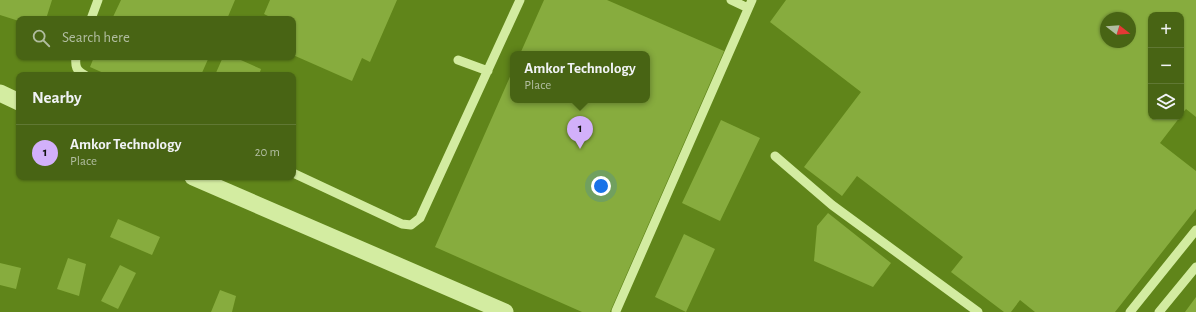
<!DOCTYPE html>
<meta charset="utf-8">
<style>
:root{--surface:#486414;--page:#4f6a1d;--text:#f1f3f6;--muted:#b1bda0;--line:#607834;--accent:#d2b0fa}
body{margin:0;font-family:"Alegreya Sans",sans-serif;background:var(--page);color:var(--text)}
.controls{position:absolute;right:12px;top:12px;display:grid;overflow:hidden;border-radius:8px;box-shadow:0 1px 3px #0004}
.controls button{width:36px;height:36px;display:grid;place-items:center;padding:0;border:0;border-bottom:1px solid var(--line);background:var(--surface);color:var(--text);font:20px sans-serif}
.compass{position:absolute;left:1100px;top:12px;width:36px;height:36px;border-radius:50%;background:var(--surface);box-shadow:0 1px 3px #0004;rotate:107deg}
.you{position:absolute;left:601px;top:186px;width:14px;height:14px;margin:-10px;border:3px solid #fff;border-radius:50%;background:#1a73e8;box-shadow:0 0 0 6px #1a73e833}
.badge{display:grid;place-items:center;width:26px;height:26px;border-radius:50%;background:var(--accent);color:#111;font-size:13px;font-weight:700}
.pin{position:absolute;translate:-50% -33px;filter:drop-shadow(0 1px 2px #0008)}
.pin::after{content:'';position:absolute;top:21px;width:14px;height:12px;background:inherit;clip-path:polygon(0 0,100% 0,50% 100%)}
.popup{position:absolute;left:510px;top:51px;width:140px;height:52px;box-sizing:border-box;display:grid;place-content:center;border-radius:8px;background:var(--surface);filter:drop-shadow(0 1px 3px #0005);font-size:13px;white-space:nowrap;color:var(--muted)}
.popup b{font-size:15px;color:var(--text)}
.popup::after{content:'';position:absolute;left:50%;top:100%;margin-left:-8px;border:8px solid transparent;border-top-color:var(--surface)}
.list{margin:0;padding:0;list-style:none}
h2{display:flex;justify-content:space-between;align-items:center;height:52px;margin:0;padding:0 16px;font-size:17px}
h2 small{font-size:13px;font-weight:400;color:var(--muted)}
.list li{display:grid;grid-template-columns:26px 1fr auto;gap:12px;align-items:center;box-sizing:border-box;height:56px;padding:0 16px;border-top:1px solid var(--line)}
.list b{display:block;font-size:15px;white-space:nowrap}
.list p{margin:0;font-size:13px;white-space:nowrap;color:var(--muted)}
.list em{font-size:13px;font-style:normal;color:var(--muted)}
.icon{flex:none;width:22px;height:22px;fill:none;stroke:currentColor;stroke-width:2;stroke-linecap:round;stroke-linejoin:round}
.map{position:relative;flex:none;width:1196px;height:312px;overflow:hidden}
.search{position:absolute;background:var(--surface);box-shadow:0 1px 3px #0004;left:16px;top:16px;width:280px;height:44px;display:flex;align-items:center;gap:10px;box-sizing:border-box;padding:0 14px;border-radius:8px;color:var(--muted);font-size:15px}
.panel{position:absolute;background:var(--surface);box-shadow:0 1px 3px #0004;left:16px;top:72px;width:280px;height:108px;border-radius:8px}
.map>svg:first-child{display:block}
.building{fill:#87ac3e;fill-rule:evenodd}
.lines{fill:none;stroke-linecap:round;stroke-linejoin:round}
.service{stroke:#d3eca1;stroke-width:9}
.minor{stroke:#d3eca1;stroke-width:17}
</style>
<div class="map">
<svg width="1196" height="312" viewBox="0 0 1196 312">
<rect width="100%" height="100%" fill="#60851a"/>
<path class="building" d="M0 0H52L46 19H19V21L0 15Z
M121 0H235L227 19H112Z
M270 0H397L370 62 362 58 352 81 293 55V19H274L264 14Z
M544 0H607L724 51 610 312H582L435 247 513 70V100H647V54H520Z
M786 0H1196V117L1186 109 1181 115V15H1151V117H1180L1160 143 1196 171V209L1115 312H1035L1020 300 1011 312H1004L951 272 963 257 857 176 842 196 804 167 861 92 770 22ZM1106 18H1130V42H1106Z
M94 57H209L201 75H108L90 67Z
M223 57H234L261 69 259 75H215Z
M721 120 760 138 720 221 682 203Z
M828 213 891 263 873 287 814 261 817 226Z
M118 219 160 237 152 255 110 237Z
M684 234 715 249 686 312 655 297Z
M68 258 86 264 79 296 57 289Z
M0 263 21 268 16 289 0 285Z
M120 265 136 273 118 309 101 301Z
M220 290 236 296 232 312H211Z
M1196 297V312H1185Z"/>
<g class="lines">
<path class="service" d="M731 0 748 8
M91 19 98 0
M76 57C75 66 76 71 85 75
M458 60 488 71
M775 156 832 205 978 312
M293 173 402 224 411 225 420 218 520 0
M616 311 752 0
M1130 312 1196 230
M1159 312 1196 267"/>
<path class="minor" d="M0 93 19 102
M193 177 505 312"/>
</g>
</svg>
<div class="controls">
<button>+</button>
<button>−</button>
<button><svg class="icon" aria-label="layers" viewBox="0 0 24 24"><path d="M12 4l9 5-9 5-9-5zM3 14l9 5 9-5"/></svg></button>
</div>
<svg class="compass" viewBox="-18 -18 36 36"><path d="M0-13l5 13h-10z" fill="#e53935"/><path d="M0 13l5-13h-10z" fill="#b1bda0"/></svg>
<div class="you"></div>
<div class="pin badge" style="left:580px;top:149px">1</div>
<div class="popup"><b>Amkor Technology</b>Place</div>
<div class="search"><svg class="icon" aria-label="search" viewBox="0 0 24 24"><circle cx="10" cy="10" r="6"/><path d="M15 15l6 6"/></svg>Search here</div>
<section class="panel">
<h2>Nearby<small></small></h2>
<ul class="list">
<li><span class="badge">1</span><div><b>Amkor Technology</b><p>Place</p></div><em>20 m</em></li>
</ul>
</section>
</div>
